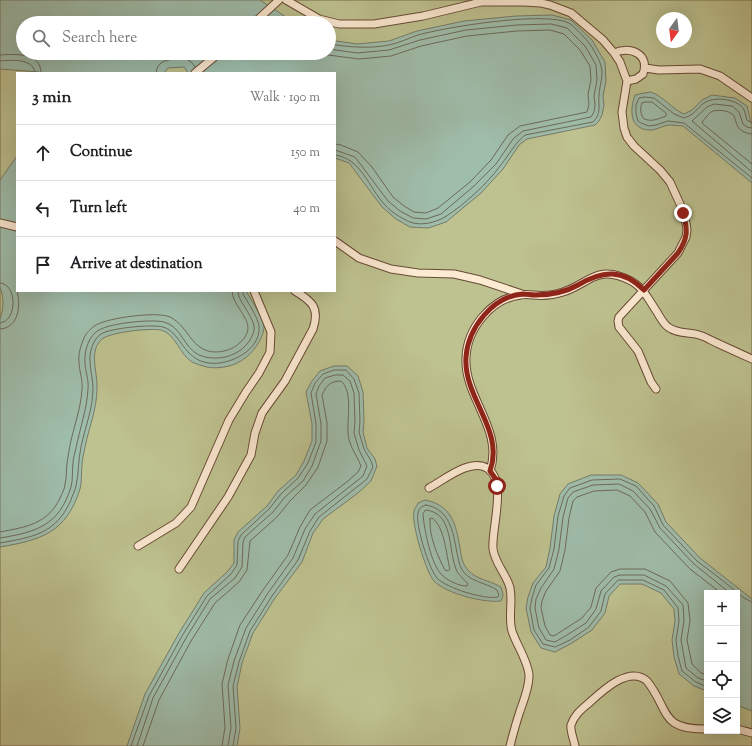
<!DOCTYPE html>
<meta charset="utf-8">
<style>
:root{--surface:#fff;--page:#f2f2f2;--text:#202124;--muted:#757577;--line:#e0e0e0}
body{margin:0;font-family:"Sorts Mill Goudy",serif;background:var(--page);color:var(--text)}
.controls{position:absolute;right:12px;bottom:12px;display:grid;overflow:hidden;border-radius:0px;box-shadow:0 4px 16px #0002}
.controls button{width:36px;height:36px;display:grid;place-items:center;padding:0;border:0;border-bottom:1px solid var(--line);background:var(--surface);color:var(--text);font:20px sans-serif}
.compass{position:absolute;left:656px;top:12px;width:36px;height:36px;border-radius:50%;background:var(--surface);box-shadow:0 4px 16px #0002;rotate:194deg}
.stop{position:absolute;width:12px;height:12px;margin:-9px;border:3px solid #8f2418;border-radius:50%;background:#fff}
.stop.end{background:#8f2418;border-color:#fff;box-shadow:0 1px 4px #0008}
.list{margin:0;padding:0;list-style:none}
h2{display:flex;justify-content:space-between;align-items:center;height:52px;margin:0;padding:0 16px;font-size:17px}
h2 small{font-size:13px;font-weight:400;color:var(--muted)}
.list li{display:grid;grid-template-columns:26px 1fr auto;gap:12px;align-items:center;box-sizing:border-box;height:56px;padding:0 16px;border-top:1px solid var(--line)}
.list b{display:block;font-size:15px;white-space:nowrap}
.list em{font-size:13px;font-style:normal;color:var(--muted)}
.icon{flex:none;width:22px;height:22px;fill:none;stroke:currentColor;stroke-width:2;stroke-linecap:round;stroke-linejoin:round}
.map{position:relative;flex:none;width:752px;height:746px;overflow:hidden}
.search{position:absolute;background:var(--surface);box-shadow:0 4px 16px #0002;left:16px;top:16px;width:320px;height:44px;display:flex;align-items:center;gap:10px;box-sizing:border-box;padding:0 14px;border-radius:22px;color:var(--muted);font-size:15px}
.panel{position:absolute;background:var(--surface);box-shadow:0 4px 16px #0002;left:16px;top:72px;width:320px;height:220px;border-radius:0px}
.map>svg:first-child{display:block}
.green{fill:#bec290;stroke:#7b6d4c;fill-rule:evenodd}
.water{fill:#9fbdab;stroke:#767b69}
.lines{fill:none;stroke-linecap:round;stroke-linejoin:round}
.shore{stroke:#6c6a59;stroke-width:1}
.lane-casing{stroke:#684a34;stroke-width:9}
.lane{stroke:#fcead3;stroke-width:7}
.route{stroke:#8f2418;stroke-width:5}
</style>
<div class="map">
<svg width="752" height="746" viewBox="0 0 752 746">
<rect width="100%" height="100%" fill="#fadfbb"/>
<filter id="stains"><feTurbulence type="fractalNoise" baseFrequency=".005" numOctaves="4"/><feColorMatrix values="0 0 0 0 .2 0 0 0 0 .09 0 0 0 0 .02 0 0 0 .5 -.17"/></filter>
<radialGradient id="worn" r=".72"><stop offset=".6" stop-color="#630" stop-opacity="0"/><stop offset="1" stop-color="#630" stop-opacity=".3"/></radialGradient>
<path class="green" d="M0 0H752V746H0ZM662 18H686V42H662ZM23 23H329V53H23ZM17 73H335V291H17ZM707 593H737V731H707Z"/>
<path class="water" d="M0 0H260L295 23H23V53H329V40L357 44 389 41 417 31 464 21 516 16 552 15 571 20 592 40 605 62 606 81 603 96 604 105 602 115 599 121 595 125 527 139 519 145 503 169 481 193 446 222 428 228 410 227 396 219 382 207 349 163 335 158V73H188L184 67 168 68 164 73H40L39 72 0 69Z
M651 92C663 96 672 109 684 114L692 110 702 100 712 95 735 98 747 106 752 126V183L683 126C679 126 674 125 670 125 663 125 656 131 648 130 629 128 630 109 635 95L644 93Z
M17 156V291H246C250 298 263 318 264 326 264 339 251 356 239 362 231 367 216 369 207 367 203 366 196 364 192 362 180 355 175 333 161 330 149 328 111 332 102 339 88 351 98 373 97 388 97 409 89 427 85 447 84 453 82 459 82 465 81 473 82 482 80 489 66 533 41 540 0 547V319C4 308 4 298 0 287V180Z
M334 366H347L358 376 363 392 364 422 363 432 367 448 375 459 377 466 371 481 358 493 323 519 313 533 302 562 275 598 253 633 242 663 237 687 240 728 237 746H127L145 694 179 633 204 593 228 571 234 563V540L238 532 267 506 278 491 296 475 304 461 312 441V424L306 392 312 381 320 371Z
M591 475H621L638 483 658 504 666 522 700 558 752 599V711L737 705V593H707V691L694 686 679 674 674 657 672 640 675 621 674 609 661 593 642 584H620L609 596 605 613 592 630 572 643 555 652 541 648 531 632 526 608 528 597 533 583 546 567 550 548 554 516 560 494 568 484Z
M425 500C452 505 456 525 460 548 461 554 462 562 465 566 472 579 489 580 501 587L503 595 501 601C484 603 447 594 434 581 426 572 411 523 414 511 414 509 417 506 418 503Z"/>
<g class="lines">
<path class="shore" d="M329 44C349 47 369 49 389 45 399 43 409 38 418 35 446 27 545 11 569 23 575 27 588 41 592 47 597 57 601 61 602 72 602 82 599 88 599 96 598 106 602 113 593 122L525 135C514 144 509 155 500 166 487 184 464 205 445 217 435 223 420 226 410 222 401 218 391 212 385 205 369 188 361 158 335 155
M329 49 357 53 389 50 420 40 466 30 517 25 551 24 567 28 585 46 596 65 597 80 594 96 595 105 594 112 591 117 523 131 513 139 496 164 474 186 441 214 426 219 413 218 400 211 388 201 355 157 335 150
M322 53 328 55 359 59 391 56 421 46 467 36 517 31 550 30 564 34 580 50 590 66 591 80 588 94 589 105 587 112 520 126 508 135 491 160 470 182 438 208 426 213 414 212 404 206 393 197 372 167 358 152 341 145 335 144
M0 55C15 54 41 52 41 73
M0 61C11 60 34 58 35 73
M156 73C157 62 165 60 175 59 179 58 184 57 188 60 191 61 193 64 195 67
M646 102H652L666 113V116C658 119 652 122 644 119 640 114 640 108 642 103Z
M752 123 747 120C746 117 745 111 743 108 736 99 714 96 704 103 696 109 696 114 684 118L674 114 654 98 645 97 639 98 636 105V114L638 121 641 123 649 126 656 125 668 121 684 123 752 178
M752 128 747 127 743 124 739 112 732 106 714 104 707 107 692 121 752 172
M752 134C744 133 738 130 736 122 735 120 735 117 734 116 731 110 715 109 711 112 707 115 705 119 702 122L703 124 752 164
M0 283C18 284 17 322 0 323
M0 329C19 328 21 305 17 291
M426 505C450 509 453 532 457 553 458 557 459 564 461 568 468 582 485 582 497 590L499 595 498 597C485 600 446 588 437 578 429 569 415 524 418 513 419 508 422 506 426 505Z
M426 510C454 513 448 550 456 569 458 575 464 579 468 584L467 586C459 586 448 581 442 575 431 565 424 529 423 514Z
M430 519 432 518C445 527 446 555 450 569L448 571 445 570C437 555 429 536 430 519Z
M0 532C26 527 48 524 60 498 62 493 65 489 65 484 67 477 66 470 67 463 68 457 69 451 70 445 74 426 81 408 82 389 83 379 79 371 79 362 78 354 81 345 84 338 86 333 91 328 96 325 108 318 156 311 170 317 189 326 191 352 216 352 222 352 230 350 236 346 241 342 247 337 248 329 249 317 232 304 232 291
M0 538C36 532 59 526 71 487 73 480 72 471 73 463 73 458 75 453 76 448 80 428 87 409 88 389 89 379 85 371 85 362 84 351 89 335 99 330 111 323 151 319 164 322 181 326 184 348 199 355 217 362 239 357 250 340 252 336 255 331 254 326 252 317 243 305 239 297L238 291
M0 543C33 537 56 534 71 500 72 496 75 491 76 486 79 473 78 460 81 447 85 427 93 409 93 388 93 379 90 370 90 361 89 353 93 339 101 334 110 328 152 324 163 327 181 332 183 360 209 363 229 366 261 350 259 327 259 319 247 301 243 294V291
M707 675 701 673 692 664 687 640 690 621 688 603 670 581 645 569H620L611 572 596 588 591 607 582 618 554 636 550 635 545 626 541 608 542 601 546 591 560 571 565 550 569 518 573 501 577 497 594 491 617 490 630 496 645 512 655 532 690 569 721 593
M707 681 698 678 686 668 681 640 684 621 683 605 666 586 644 575H620L614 577 601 591 596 609 586 623 567 635 555 642 546 640 539 628 535 608 536 599 541 588 554 569 559 549 563 517 568 498 573 492 593 485 619 484 633 491 650 509 660 528 694 564 730 593
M707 687 696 682 682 671 678 656 676 640 679 621 678 608 664 590 643 580H618L605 594 601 611 589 627 570 640 555 647 543 644 534 630 530 608 532 598 536 585 549 568 554 549 558 516 564 496 570 488 592 480 620 479 636 486 654 506 663 525 697 561 722 580 744 598 752 602
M131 746 149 696 182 636 207 596 231 574 237 565 238 541 241 535 269 509 281 494 298 478 308 463 316 442V424L311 393 315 383 323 374 334 370H346L354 379 359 393 360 422 359 432 364 449 371 461 373 467 367 479 319 517 310 531 298 560 272 596 250 631 239 662 233 686 236 728 233 746
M137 746 153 698 186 638 210 599 235 578 242 567 243 542 245 537 273 512 285 497 303 481 312 466 321 441V424L316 394 319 386 325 378 335 375H343L350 381 354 393 355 422 354 433 359 450 367 466 363 476 315 514 305 529 293 558 268 593 246 628 234 661 228 685 231 728 228 746
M143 746 159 700 191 641 215 603 239 582 247 570 250 541 277 517 290 501 306 485 318 467 327 441V423L322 395C326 386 330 381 341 381 353 391 347 418 348 432 348 445 357 455 361 466L358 472 348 481 310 510 300 527 288 555 263 590 240 625 228 659 222 684 225 727 222 746"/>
<defs>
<path id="lane" d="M286 0 319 19 339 24H374L423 16 481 2H524L541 3 550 5 571 13 603 40 614 53 620 62 627 81 622 112 624 128 627 137 634 146 660 170 670 182 680 204 686 223 687 230 686 237 678 253 619 317 618 321 619 327 638 351 651 382 656 389
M254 23 279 0
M614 53C631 46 650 54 643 74L636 79 627 81
M645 68 659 70 700 69 720 76 752 98
M195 73 219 53
M0 223 17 227
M335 241 359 258 391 269 418 273 454 274 480 280 522 294
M490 471C504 429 464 398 466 358 467 328 492 298 521 295 525 294 530 295 533 295 543 296 554 295 563 292 584 286 595 268 619 276 642 283 645 294 657 312 660 317 663 323 668 327 677 334 689 332 699 335 706 337 712 341 719 344 730 349 741 354 752 359
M429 488C444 480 470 458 487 468 508 481 491 529 493 549 495 564 507 575 510 588 513 602 508 617 512 631 516 644 529 663 529 676 529 687 524 700 520 711 516 723 513 734 510 746
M138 546 176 523 191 507 229 420 246 392 259 373 270 352 271 332 254 291
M179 569 228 497 251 455 255 433 262 413 285 381 313 329C320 308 312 301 295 291
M737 729 752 733
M575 746C574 740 570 731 571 725 574 715 582 709 589 703 602 691 629 665 647 681 670 710 659 730 707 729"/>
</defs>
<use href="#lane" class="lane-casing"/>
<use href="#lane" class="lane"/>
</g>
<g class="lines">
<path class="route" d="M497 486 495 478 490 471C505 430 463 398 466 357 468 329 492 296 523 294 527 294 531 295 535 295 551 295 564 293 578 285 603 270 623 269 644 290L678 253C688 238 688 230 683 213"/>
</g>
<rect width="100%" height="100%" filter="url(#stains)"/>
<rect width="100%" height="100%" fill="url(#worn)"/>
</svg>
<div class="controls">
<button>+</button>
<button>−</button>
<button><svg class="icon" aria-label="locate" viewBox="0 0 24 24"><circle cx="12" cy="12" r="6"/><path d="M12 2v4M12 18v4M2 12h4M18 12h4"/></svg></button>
<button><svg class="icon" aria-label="layers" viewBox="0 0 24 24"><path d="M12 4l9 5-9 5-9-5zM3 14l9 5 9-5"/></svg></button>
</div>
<svg class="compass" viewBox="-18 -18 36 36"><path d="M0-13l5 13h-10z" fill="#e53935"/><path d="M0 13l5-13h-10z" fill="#757577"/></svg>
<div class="stop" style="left:497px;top:486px"></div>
<div class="stop end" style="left:683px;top:213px"></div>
<div class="search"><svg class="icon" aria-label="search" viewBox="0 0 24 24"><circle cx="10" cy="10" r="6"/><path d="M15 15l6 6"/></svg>Search here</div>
<section class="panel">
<h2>3 min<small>Walk · 190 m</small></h2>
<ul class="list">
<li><svg class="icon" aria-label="ahead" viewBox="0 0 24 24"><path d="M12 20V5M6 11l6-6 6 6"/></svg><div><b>Continue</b></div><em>150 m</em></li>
<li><svg class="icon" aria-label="left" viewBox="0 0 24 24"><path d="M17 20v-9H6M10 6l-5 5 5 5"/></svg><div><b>Turn left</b></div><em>40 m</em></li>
<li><svg class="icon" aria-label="arrive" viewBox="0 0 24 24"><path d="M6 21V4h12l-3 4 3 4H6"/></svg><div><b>Arrive at destination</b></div></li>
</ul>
</section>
</div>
